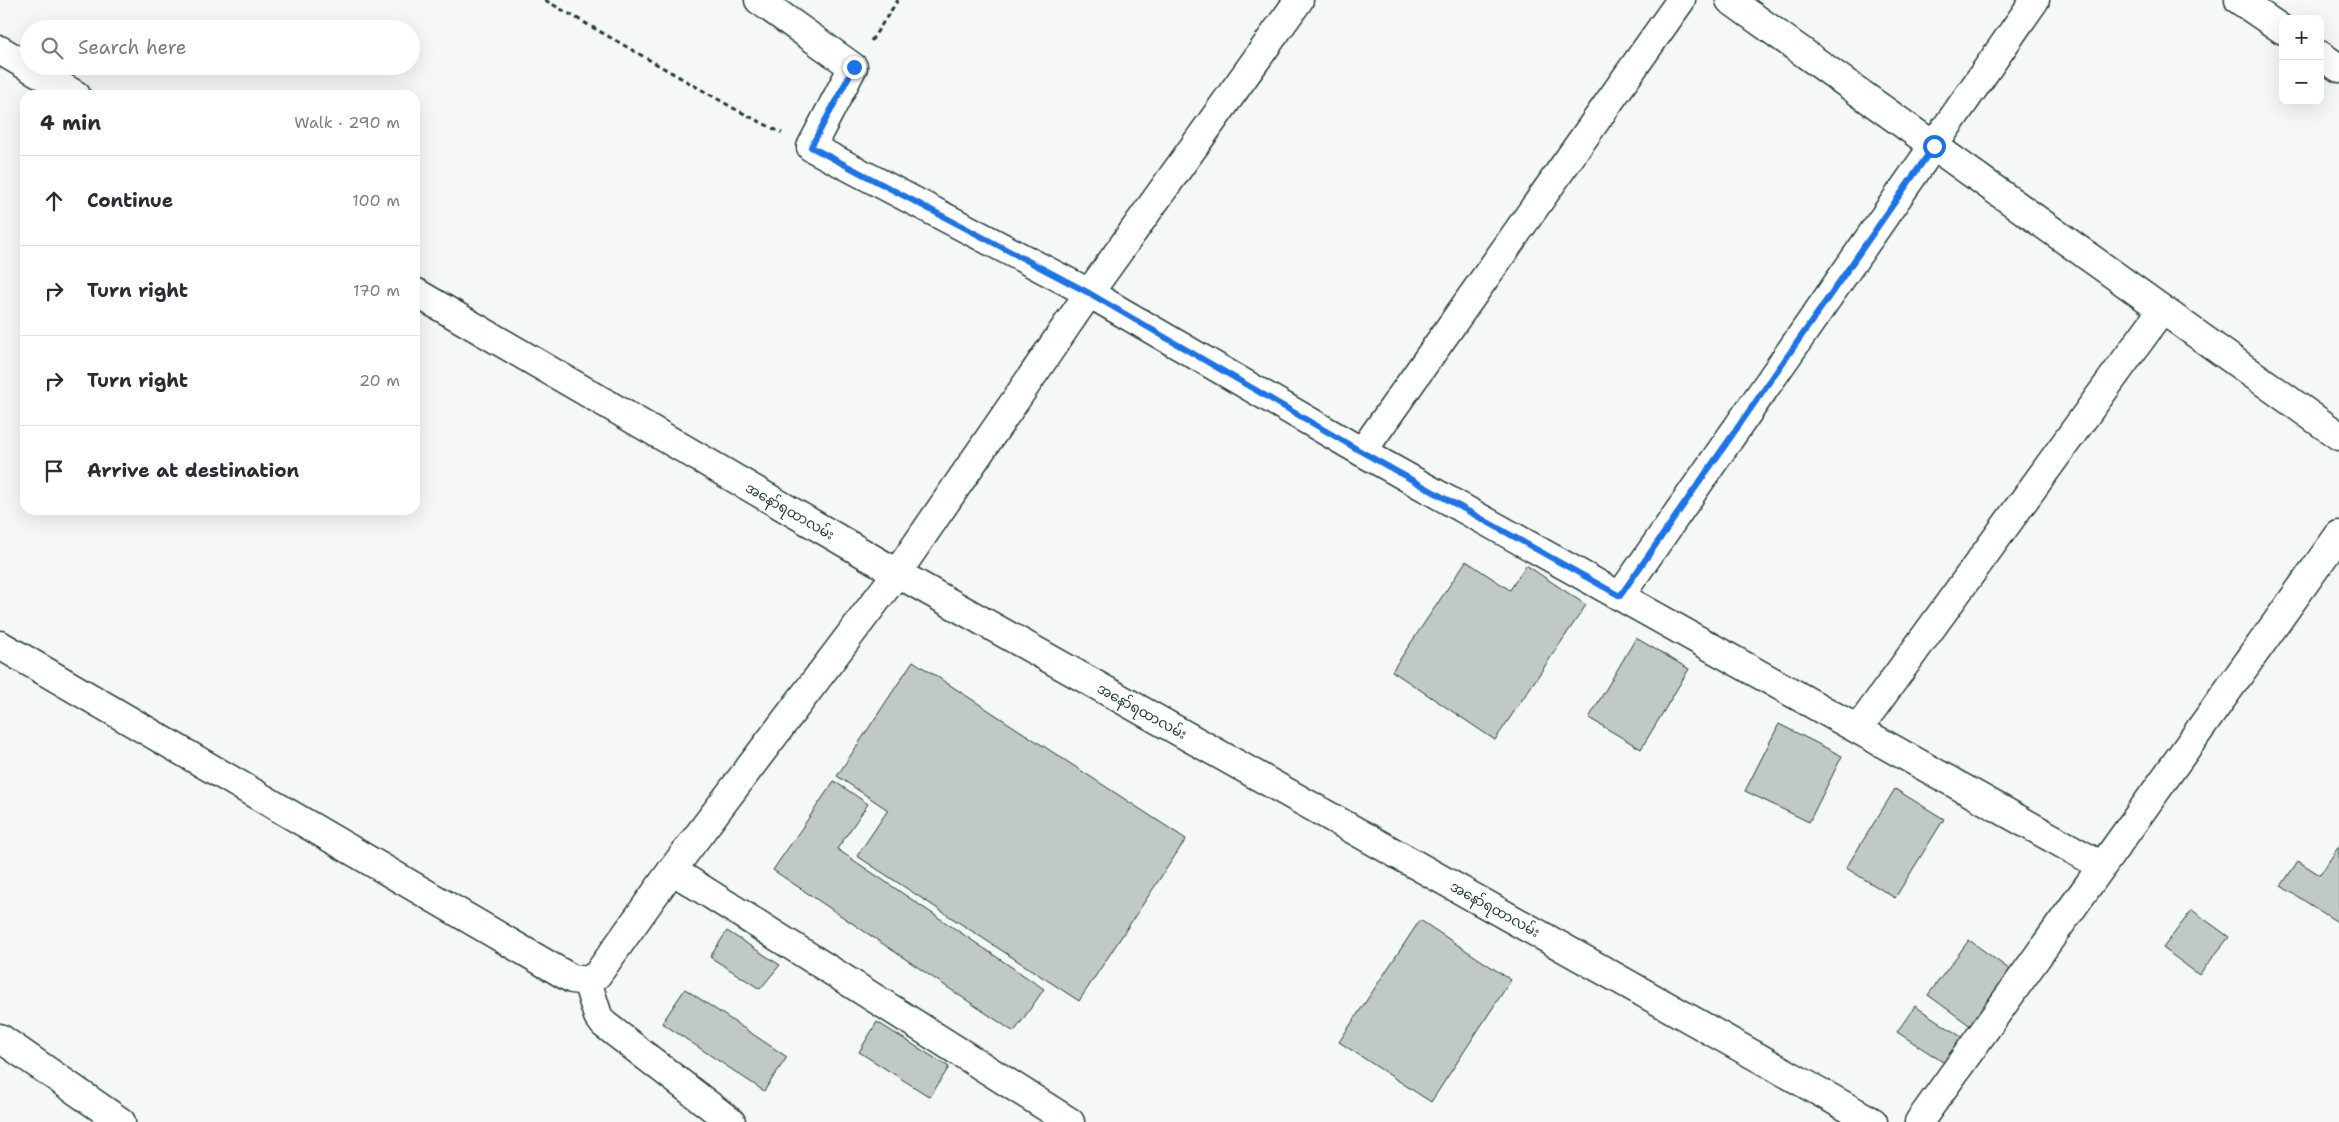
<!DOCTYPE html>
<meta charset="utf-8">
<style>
:root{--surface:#fff;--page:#f2f2f3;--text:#2b2b33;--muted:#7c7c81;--line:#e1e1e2}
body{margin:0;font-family:"Shantell Sans","Noto Sans Myanmar",sans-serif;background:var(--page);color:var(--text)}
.controls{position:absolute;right:15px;top:15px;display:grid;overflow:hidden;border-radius:10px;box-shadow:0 5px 20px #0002}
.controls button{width:45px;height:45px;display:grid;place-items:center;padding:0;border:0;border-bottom:1px solid var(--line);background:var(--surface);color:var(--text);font:25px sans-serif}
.stop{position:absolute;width:15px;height:15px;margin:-11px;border:4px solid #1a73e8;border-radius:50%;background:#fff}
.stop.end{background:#1a73e8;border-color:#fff;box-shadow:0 1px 5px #0008}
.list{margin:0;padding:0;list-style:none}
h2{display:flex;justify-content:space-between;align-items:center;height:65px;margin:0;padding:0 20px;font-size:21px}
h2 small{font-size:16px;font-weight:400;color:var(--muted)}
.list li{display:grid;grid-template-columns:32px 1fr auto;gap:15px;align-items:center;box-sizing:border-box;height:90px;padding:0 20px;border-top:1px solid var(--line)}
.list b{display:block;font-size:19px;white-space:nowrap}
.list em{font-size:16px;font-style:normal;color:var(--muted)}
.icon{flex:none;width:28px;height:28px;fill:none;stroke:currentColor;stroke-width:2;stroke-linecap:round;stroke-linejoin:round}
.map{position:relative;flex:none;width:2339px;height:1122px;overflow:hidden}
.search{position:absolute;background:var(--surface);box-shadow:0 5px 20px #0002;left:20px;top:20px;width:400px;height:55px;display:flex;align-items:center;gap:12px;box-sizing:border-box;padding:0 18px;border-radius:28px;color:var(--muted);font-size:19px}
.panel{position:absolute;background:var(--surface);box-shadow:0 5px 20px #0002;left:20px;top:90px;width:400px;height:425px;border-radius:15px}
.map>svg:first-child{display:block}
.building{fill:#c0c9c6;stroke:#1f3d34}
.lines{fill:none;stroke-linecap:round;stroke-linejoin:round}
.minor-casing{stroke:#1f3d34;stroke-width:31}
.secondary-casing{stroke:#1f3d34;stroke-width:31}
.path{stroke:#1f3d34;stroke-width:3;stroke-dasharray:5 4;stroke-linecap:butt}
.minor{stroke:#fff;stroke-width:28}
.secondary{stroke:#fff;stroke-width:28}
.route{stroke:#1a73e8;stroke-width:6}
.labels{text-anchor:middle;stroke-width:4;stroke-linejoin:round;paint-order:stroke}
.street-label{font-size:14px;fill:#1f3d34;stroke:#fff}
</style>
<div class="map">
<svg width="2339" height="1122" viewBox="0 0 2339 1122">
<rect width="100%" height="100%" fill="#f6f7f7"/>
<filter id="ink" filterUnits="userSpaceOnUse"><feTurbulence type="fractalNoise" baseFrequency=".02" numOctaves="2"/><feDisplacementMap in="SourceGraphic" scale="10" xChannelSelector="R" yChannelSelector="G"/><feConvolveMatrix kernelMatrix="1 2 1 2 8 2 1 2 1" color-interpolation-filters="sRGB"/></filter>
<g filter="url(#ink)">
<path class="building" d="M1466 561 1510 590 1526 565 1586 605 1495 740 1392 671Z
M1636 638 1689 669 1641 749 1589 718Z
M913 661 1186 839 1079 1001 857 856 888 810 837 776Z
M1779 724 1842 756 1809 822 1745 791Z
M834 781 868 804 837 849 1044 989 1014 1032 773 870Z
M1895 789 1944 819 1895 898 1846 868Z
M2339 846V923L2281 886 2298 861 2320 875Z
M2192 910 2229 937 2199 975 2163 948Z
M1420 920 1511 980 1431 1102 1339 1042Z
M727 931 780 965 760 989 710 957Z
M1969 940 2013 972 1972 1027 1928 995Z
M685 989 787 1057 764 1091 662 1023Z
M1915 1006 1963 1038 1946 1064 1897 1032Z
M877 1022 949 1067 930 1097 859 1052Z"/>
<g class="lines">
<defs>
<path id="minor" d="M759 0 853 67 811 147 1089 293 1362 452 2102 866
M1730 0 2339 436
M2239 0 2283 30
M2320 55 2339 68
M1362 452 1681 0
M1620 596 2035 0
M0 645 572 979 587 981 597 975 672 870 897 573 1089 293 1299 0
M1858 729 2162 310
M672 870 1070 1122
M587 981 598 1016 604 1024 731 1122
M0 1038 121 1122
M1919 1122 2339 535"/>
<path id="secondary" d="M0 50 76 95
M415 292 897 573 1873 1122"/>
</defs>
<use href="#minor" class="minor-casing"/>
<use href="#secondary" class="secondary-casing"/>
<path class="path" d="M545 0 735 109 782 133
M871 41 898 0"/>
<use href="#minor" class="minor"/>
<use href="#secondary" class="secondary"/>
</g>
</g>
<g class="lines" filter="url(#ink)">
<path class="route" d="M854 67 811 147 1089 293 1362 452 1620 596 1934 146"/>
</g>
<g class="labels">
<g class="street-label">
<text transform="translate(790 511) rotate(30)" y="5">အနော်ရထာလမ်း</text>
<text transform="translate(1142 711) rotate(29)" y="5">အနော်ရထာလမ်း</text>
<text transform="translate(1495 909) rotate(29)" y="5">အနော်ရထာလမ်း</text>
</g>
</g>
</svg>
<div class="controls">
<button>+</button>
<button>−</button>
</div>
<div class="stop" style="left:1934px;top:146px"></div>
<div class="stop end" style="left:854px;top:67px"></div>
<div class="search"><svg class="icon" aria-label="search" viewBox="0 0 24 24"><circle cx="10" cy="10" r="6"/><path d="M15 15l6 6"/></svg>Search here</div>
<section class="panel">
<h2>4 min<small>Walk · 290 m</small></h2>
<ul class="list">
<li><svg class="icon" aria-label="ahead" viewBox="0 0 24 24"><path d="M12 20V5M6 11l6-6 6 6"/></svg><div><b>Continue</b></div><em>100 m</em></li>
<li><svg class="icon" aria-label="right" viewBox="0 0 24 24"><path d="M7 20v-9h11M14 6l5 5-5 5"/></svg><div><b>Turn right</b></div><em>170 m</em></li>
<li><svg class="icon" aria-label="right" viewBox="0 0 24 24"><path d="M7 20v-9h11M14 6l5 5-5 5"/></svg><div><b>Turn right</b></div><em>20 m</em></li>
<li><svg class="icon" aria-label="arrive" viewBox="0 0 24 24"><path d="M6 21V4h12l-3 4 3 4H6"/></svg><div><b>Arrive at destination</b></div></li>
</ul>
</section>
</div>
